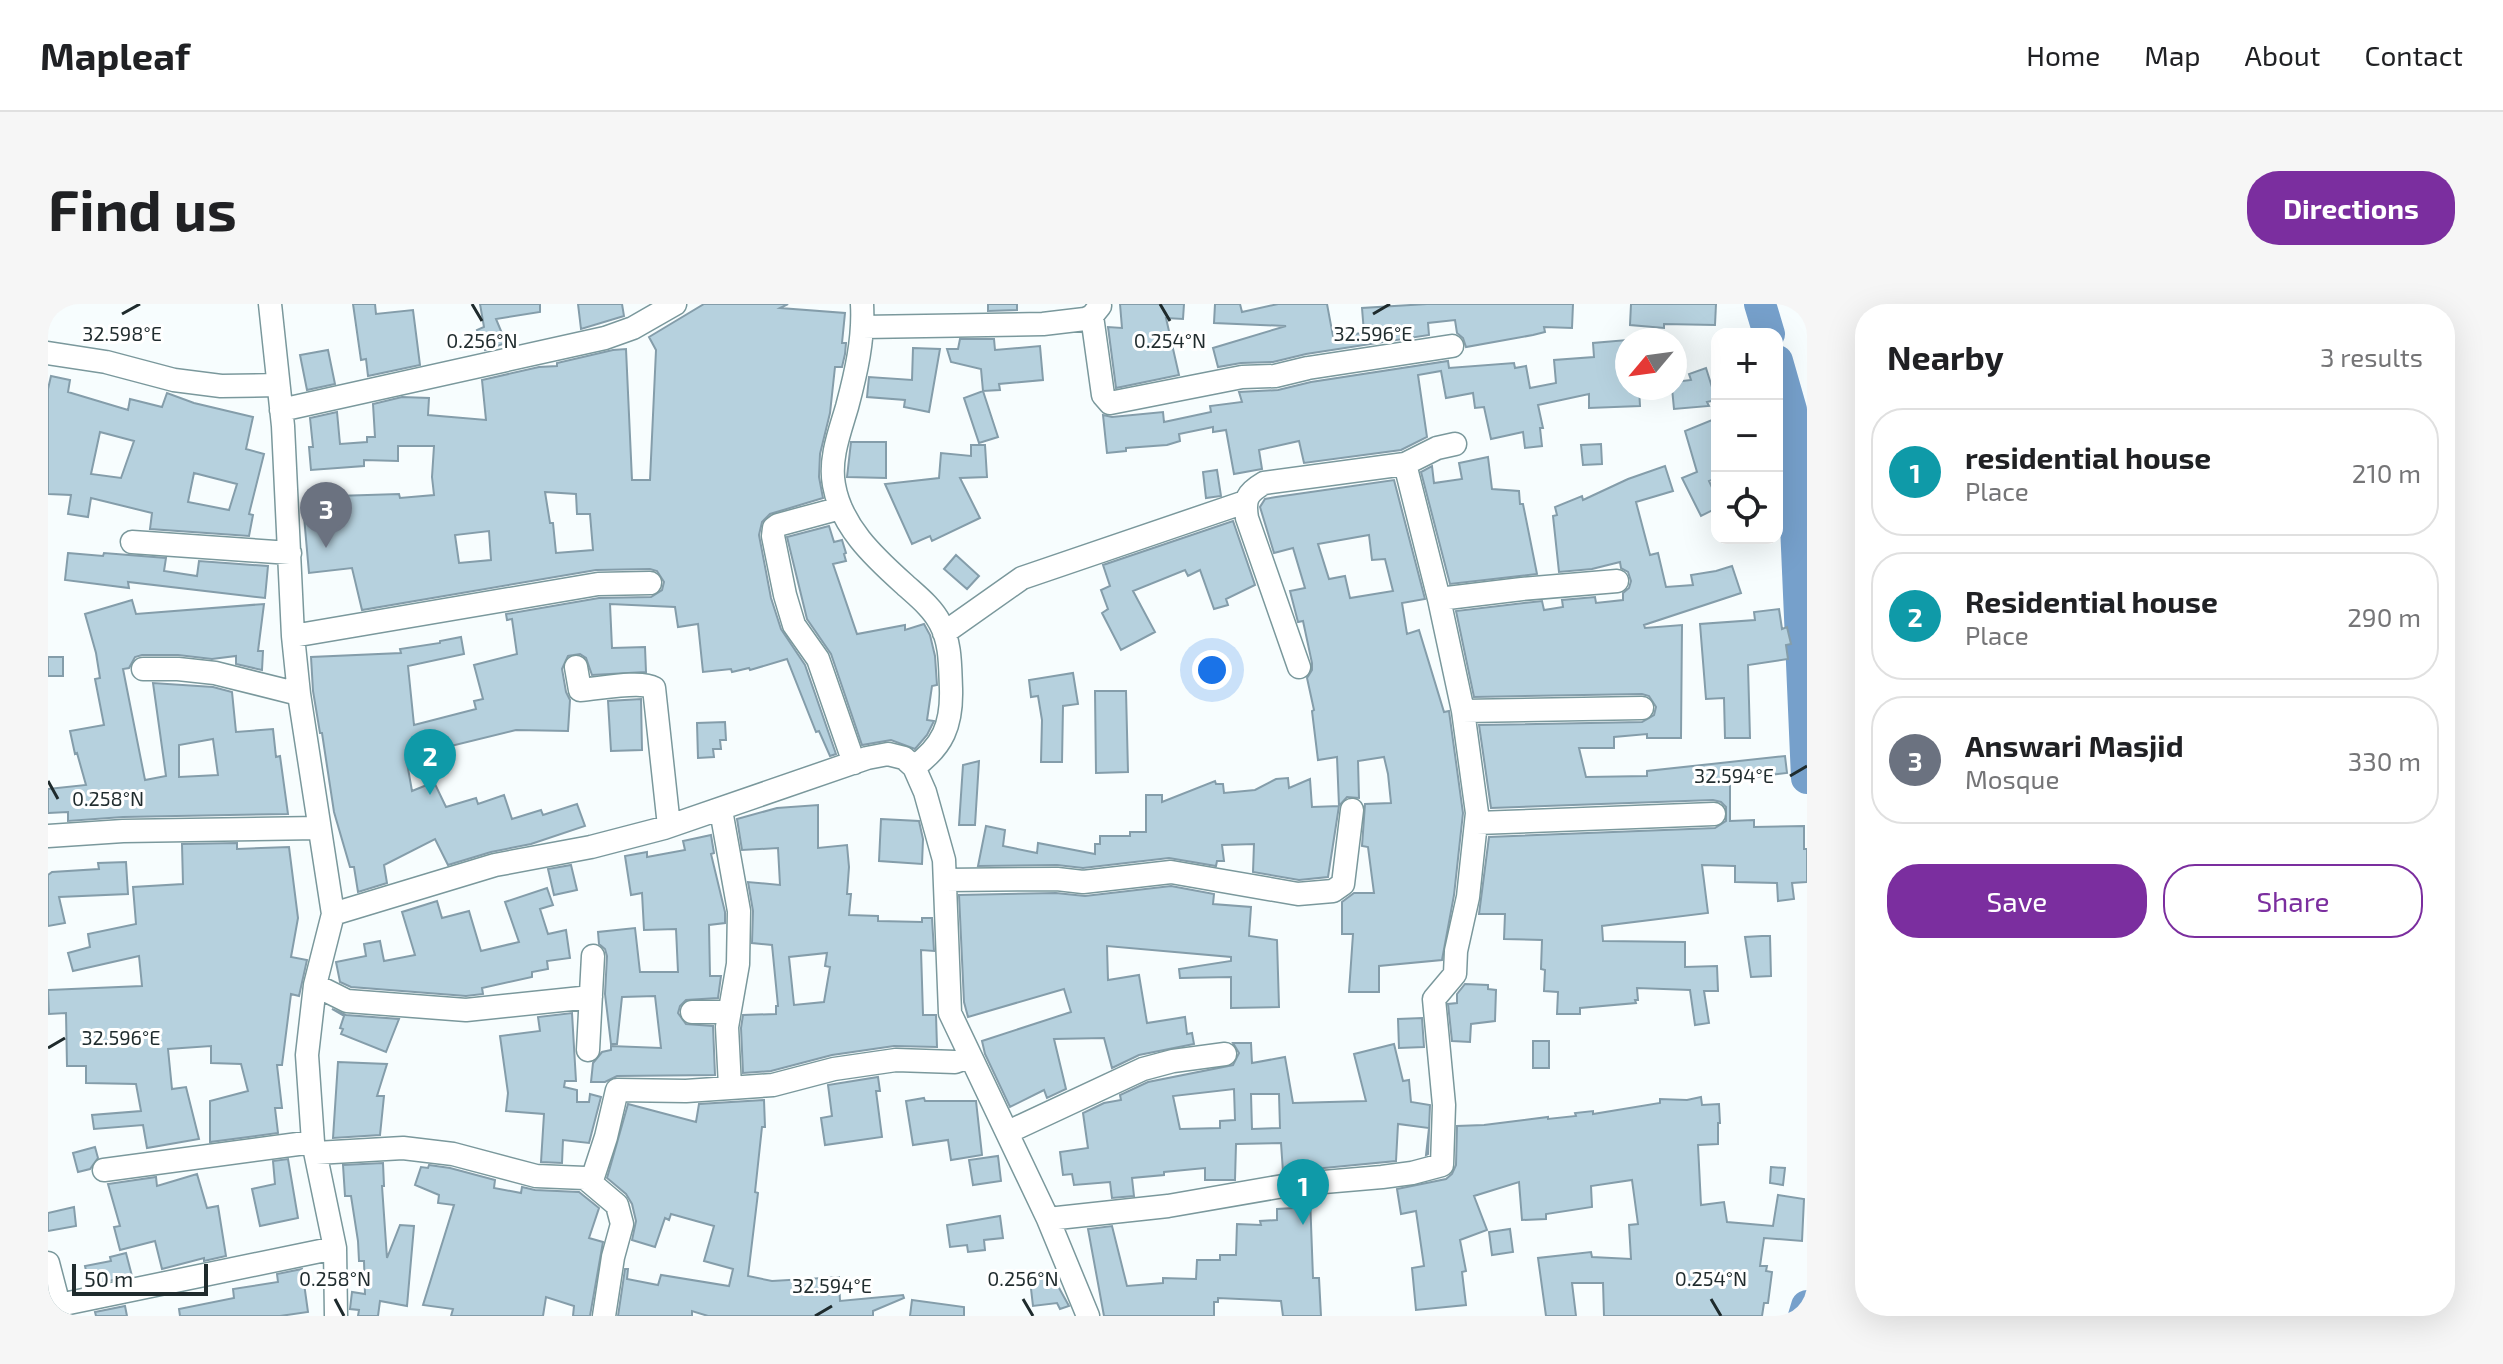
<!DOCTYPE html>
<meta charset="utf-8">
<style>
:root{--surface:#fff;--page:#f6f6f6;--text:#202124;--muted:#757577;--line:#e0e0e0;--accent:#7b2e9f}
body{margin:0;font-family:"Exo 2",sans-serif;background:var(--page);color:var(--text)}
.controls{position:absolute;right:24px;top:24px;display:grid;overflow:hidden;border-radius:16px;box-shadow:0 8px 32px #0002}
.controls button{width:72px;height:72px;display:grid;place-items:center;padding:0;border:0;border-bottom:2px solid var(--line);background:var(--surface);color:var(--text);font:40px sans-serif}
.compass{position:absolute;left:1567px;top:24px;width:72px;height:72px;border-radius:50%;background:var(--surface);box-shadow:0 8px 32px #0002;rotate:241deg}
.scale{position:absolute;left:24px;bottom:20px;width:136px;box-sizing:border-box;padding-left:8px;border:4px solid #1f2b2d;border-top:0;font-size:22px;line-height:28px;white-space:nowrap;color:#1f2b2d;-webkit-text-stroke:6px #fff;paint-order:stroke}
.you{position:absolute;left:1164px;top:366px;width:28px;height:28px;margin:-20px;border:6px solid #fff;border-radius:50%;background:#1a73e8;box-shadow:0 0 0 12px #1a73e833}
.badge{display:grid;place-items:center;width:52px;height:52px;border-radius:50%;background:var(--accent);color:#fff;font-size:26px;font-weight:700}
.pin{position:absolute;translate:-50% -66px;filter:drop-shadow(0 2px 4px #0008)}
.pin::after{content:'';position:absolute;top:42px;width:28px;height:24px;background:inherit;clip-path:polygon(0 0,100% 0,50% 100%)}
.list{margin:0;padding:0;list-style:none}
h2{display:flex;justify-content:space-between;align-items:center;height:104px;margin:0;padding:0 32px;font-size:34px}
h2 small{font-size:26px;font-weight:400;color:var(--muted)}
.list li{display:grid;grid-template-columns:52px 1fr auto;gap:24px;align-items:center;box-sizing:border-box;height:128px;margin:0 16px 16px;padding:0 16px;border:2px solid var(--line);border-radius:32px}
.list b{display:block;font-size:30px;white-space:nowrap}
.list p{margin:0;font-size:26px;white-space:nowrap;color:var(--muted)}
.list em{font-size:26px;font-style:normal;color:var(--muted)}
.actions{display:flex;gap:16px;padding:24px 32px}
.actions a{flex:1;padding:18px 0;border:2px solid var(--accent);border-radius:32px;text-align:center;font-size:28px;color:var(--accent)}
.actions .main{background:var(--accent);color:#fff}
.icon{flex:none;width:44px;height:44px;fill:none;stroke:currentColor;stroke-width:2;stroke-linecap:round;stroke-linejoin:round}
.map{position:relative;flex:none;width:1759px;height:1012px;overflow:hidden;border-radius:32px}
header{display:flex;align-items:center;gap:48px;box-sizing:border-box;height:112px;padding:0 40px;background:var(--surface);border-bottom:2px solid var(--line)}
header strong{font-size:38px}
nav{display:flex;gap:44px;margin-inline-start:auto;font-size:28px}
.intro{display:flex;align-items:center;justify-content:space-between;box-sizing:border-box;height:192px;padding:0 48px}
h1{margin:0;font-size:56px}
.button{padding:20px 36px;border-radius:32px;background:var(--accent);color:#fff;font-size:28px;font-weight:700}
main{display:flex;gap:48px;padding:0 48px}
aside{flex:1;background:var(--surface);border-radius:32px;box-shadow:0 8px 32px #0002}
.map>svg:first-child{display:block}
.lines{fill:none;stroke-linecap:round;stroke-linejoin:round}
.river{stroke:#76a0cb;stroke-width:32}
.building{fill:#b6d1de;stroke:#849daa;stroke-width:2;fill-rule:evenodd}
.minor-casing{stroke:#7a989c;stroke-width:25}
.minor{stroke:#fff;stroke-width:22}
.ticks{fill:none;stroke:#1f2b2d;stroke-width:3}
.ticks-label{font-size:20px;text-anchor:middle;fill:#1f2b2d;stroke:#fff;stroke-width:6;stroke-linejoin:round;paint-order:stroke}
</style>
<header>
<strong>Mapleaf</strong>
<nav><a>Home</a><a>Map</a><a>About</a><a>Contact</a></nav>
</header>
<div class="intro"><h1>Find us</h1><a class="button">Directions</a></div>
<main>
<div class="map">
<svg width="1759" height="1012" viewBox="0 0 1759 1012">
<rect width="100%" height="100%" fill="#f7fdfe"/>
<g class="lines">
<path class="river" d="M1712 0 1721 30
M1729 57 1743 106 1759 474
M1756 1012 1759 1002"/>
</g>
<path class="building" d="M305 0H327L328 10 365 6 372 61 320 72 318 55 313 56Z
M432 0H492V8L448 15 458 39 437 46 429 26 436 23Z
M530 0H574L576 12 533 25Z
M656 0H740L732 4 797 9 794 39H798L797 50 794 63H787L782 109 772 150 771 173 775 194 722 210 714 218 711 231 723 294 733 325 757 361 788 450 782 452 771 427 768 428 739 355 702 366 701 364 684 368 683 365 655 368 650 320 630 323 627 303 562 300 564 344 597 343 598 368 544 371 538 354 532 350 520 352 514 365 518 388 522 396 520 427 468 426 358 453 364 487 386 478 398 503 428 494 430 500 456 491 464 515 493 506 495 511 529 500 537 522 483 540 443 548 400 561 387 535 336 561 339 579 310 588 306 563H302L286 508 274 429H272L265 387 263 353 353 349 352 345 392 339V337L413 333 416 350 360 362 366 421 428 405 426 397 435 395 426 361 469 350 464 315 459 316 458 310 551 294 603 293 614 286 616 278 609 267 602 265 548 266 314 306 304 264 261 269 255 201 288 198V192L351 190 352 194 386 191 384 173 386 142H350V157L316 156V162L263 166 261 143H265L262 114 289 108 292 140 319 138V133H327L325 100 354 93 381 94 380 111 438 116 434 76 491 63 509 62V59L565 46 578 45 584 176H602L608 46 601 33ZM497 188 528 190 529 210H542L545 246 508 249 505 219H502ZM441 227 443 256 411 259 407 231Z
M940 0H969V6L940 7Z
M1072 0H1136L1135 15 1118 14 1131 71 1068 84 1060 23 1074 24Z
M1167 0H1192L1194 8 1230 0H1279L1285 32 1316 29 1314 4 1379 0H1525L1524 24 1496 23 1497 28 1485 31 1418 43 1415 34 1409 29 1407 16 1380 19 1381 31 1258 50 1225 58 1193 59 1170 63 1165 44 1238 22 1166 19Z
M1583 0H1668L1667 21 1616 20V24L1582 21Z
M912 35H946L947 46 992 42 995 76 951 80 952 86 935 87 933 65 903 58 899 45H910Z
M1579 36V84H1591L1592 102 1541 104V90L1490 101 1495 124H1492L1494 142 1477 144 1475 128 1443 135 1436 103 1427 104 1425 89 1398 94 1393 67 1370 71 1379 133 1353 146 1256 159 1251 137 1211 146 1214 165 1186 170 1178 126 1165 128V123L1131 130 1132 137 1119 141 1078 144V147L1059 149 1055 111 1064 113 1115 108 1116 118 1163 108 1162 102 1194 98 1191 88 1230 86 1263 78 1400 57 1401 64 1466 59 1467 64 1478 62 1482 84 1508 79 1506 56 1546 53 1545 39Z
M865 44 892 45 881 108 856 103 857 96 819 93 821 73 864 76Z
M280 46 287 80 259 86 252 51Z
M1658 64 1668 96 1659 98 1661 102 1626 105 1624 84H1627V78L1643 76 1641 70Z
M3 72 22 76 20 88 80 106 82 95 114 103 119 89 146 99 205 113 198 145 216 150 201 210 205 211 201 232 102 225 104 209 43 194 40 213 20 210 23 191 0 190V85ZM52 128 86 137 73 174 43 170ZM146 169 189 180 181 206 140 198Z
M935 87 950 133 931 139 916 94Z
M1669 114V174L1661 177 1669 194V204L1653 212 1634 174 1649 168 1637 127Z
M803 138H838V174L799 173Z
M1553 140 1554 160 1535 161 1533 141Z
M923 141H937L939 173 912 174 932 214 884 237 882 232 864 240 837 180 891 174 893 149 923 152Z
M1440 153 1444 185 1471 187 1472 200H1475L1489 270 1402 280 1373 168 1384 162 1386 179 1414 175 1411 159Z
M1617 162 1625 187 1588 198 1602 251 1610 249 1618 283 1645 281 1643 271 1668 267 1684 262 1693 289 1596 321 1597 324 1634 321 1633 434H1599V430L1566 433V444H1531L1538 473 1599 472V467L1737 452 1739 469 1682 476V517L1706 516V523L1756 522V545H1759V578L1744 579 1746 595 1730 597 1729 579 1687 578V562L1654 561 1660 609 1554 622 1555 637 1637 638V663L1669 662 1670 687H1656L1661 719 1647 721 1642 686 1589 684 1590 696H1587L1588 699 1532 704V710H1509L1510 688 1496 687 1497 666 1493 665 1494 636 1456 635 1457 610H1431L1441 533 1667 524 1678 517V503L1673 498 1665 496 1443 504 1431 421 1594 418 1606 411 1608 403 1601 392 1594 390 1426 393 1408 307 1494 297 1496 306 1515 303 1514 296 1547 293 1548 299 1575 296V289L1581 284 1583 277 1580 268 1573 264 1572 258 1544 265 1511 268 1505 212 1509 211 1507 203 1534 192 1535 196 1580 175Z
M1169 166 1173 192 1158 194 1155 168Z
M1346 176 1377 295 1354 299 1359 330 1371 326 1396 408 1401 407 1415 509 1406 591 1394 656 1331 662V688H1301L1305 630H1294V598L1306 589H1326L1320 543 1314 542 1317 500 1343 499 1340 470 1336 453 1310 457 1311 494 1299 493 1291 502 1289 453 1270 456 1264 407 1266 406 1259 374 1264 366V359L1255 317 1250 318 1242 287 1257 284 1245 244 1226 249 1212 203 1217 195 1228 193ZM1321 231 1324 256 1337 255 1345 287 1302 294 1297 272 1281 275 1270 240Z
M1185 217 1207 281 1178 295 1180 301 1166 305 1152 266 1140 272 1137 266 1085 287 1107 328 1073 346 1054 309 1060 305 1053 286 1062 282 1055 261Z
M781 222 786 238 794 236 798 249 796 250 798 257 785 260 809 330 857 321V326L876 320 882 331 887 352 889 381 884 382 879 416 886 417 879 431 867 445 843 436 814 441 783 350 759 315 739 233Z
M20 249 55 252 56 249 118 254 116 267 149 272 151 257 220 262 217 294 80 278 81 284 17 276Z
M908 251 931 272 919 285 896 265Z
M84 296 88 310 216 300 210 347H215L214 366 188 360V352L164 355 130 351H94L87 353 81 364 75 365 97 476 118 472 105 379 165 383 184 388 188 428 225 425 228 453 232 452 240 510 75 513 20 517V508L0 509V485L38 481 29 449 27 450 22 427 56 421 47 375 52 374 48 349 37 310ZM165 435 170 471 131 473V441Z
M1731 305 1734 325 1739 323 1743 340 1738 341 1740 355 1700 361 1702 434H1677L1676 394 1658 395 1652 320 1707 316 1706 308Z
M0 353H15V372H0Z
M1025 369 1030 400 1015 402 1014 458H993L994 416 990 392 983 393 981 376Z
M1047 387H1078L1080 468 1048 469Z
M593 395 594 446 563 447 560 397Z
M677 418 678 436H672L673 445H665L666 453 650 454 649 419Z
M931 457 927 521H911L915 461Z
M1240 474 1241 484 1262 475 1264 503 1291 502 1280 573 1251 576 1205 568 1206 540 1174 541 1176 557H1169L1168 562 1121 554 1035 564 1009 561 930 562 938 522 957 526 955 542 989 549 990 539 1047 550V540H1052V532H1082V528H1098V491H1114V498L1167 477 1168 480H1175L1176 489 1207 486 1228 475Z
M770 501V544L799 541 801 563 799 590H803L801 611 830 612V617L874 618V614H884L886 647 873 646 875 711H888L889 743 846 742 784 751 723 767 695 769 693 724 695 711 728 710V702H730L724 641 704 639 705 607 700 578 732 581 730 544 694 546 689 515 729 504ZM779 649 777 662 782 663 776 698 746 701 741 653Z
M833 515 871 517 875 535 874 560 831 557Z
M663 531 666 549 663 550 677 608V619L661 621 662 672H673L670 694 638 696 632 702 630 709 638 720 665 722 667 771 569 772 557 778H543L545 759 554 748 563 746V742L613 744 607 692 574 693 569 740H563L557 690 559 652 557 645 551 640 550 628 587 624 592 668H630L628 625 596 626 594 589 583 591 577 552 599 548V553L637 546 635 537Z
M189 539V545L241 543 250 614 243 653 259 656 251 692 243 690 234 761H229L234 804H227L230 829 162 838V797L200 787 193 760 163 759V742L120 745 124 785 138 783 151 835 99 844 95 821 46 825 44 811 93 807 88 780 38 779V762H19L18 709 1 710 0 686 94 682 91 652 25 667 20 649 42 643 40 630 88 620 85 583 135 580 134 540Z
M78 558 80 590 11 593 17 619 0 622V571L4 568 51 565 50 559Z
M523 561 529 586 506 591 500 565Z
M1123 582 1166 590 1165 600 1203 603 1201 632 1229 636 1231 703 1183 704V673L1132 674 1131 665 1183 657V653L1059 642 1060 676 1091 671 1099 719 1137 713 1139 730 1144 729 1146 740 1091 751 1064 764 1056 734 1006 735 1018 785 999 794 996 786 962 803 937 750 934 737 1023 708 1016 685 920 713 916 698 911 591 1008 589 1037 592Z
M499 584 505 601 492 605 500 630 518 626 522 654 499 657 500 665 484 668V673L434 684 435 690 418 692 303 683 292 678 288 658 318 652 316 640 332 637 336 657 367 651 354 608 389 597 394 614 421 607 433 647 471 638 457 598Z
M1714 632H1722L1723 672 1703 673 1697 633Z
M1417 680 1440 681V685L1448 686 1447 717 1423 720 1422 738 1404 737 1400 700 1409 699V690Z
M284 705 298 711 351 715 338 748 293 730 295 725 292 724 296 712Z
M524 709 528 777H517L516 783 529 786V798H541L542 790 553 793 541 839 515 836 514 859 493 858 496 810 458 807 460 789 452 732 492 727 490 713Z
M1374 714 1376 743 1351 744 1350 715Z
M1485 737H1501V764H1485Z
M1185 739H1203L1204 759 1237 753 1245 799 1318 797 1306 750 1346 740 1355 777 1361 776 1363 798 1382 801 1380 850 1378 851 1381 824 1350 820 1348 857 1235 868 1233 839 1188 840 1187 876H1157V864L1116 868V871L1084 874 1086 892 1064 894 1062 878 1026 881 1024 870 1015 871 1012 848 1040 844 1035 809 1056 799 1073 796 1072 791 1100 778 1185 761 1191 749ZM1186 785 1187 816 1172 817V824L1132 825 1125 792ZM1203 790H1231L1232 824 1204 825Z
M290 758 339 760 329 792H336L332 831 285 834Z
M830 773 832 787H828L834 833 777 841 773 814 784 812 780 781Z
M1653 793 1654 801 1671 800 1672 819H1670V840L1650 841 1653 901 1676 898 1679 918 1725 922 1730 891 1756 895 1754 937 1716 934 1712 962H1719L1718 967 1724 968 1720 999H1716L1714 1012H1556L1555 979H1524L1528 1012H1498L1490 954 1543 948 1544 953 1583 955 1581 921 1590 920 1584 876 1543 882 1544 903 1498 910V915L1474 916 1471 878 1426 892 1439 926 1412 936 1418 967 1414 968 1418 1001 1368 1006 1364 964 1376 962 1368 907 1353 910 1349 885 1398 875 1404 870 1408 861 1409 822 1436 821 1500 813V815L1528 812 1527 809 1545 807V810L1612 799V795L1639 796Z
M876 794 877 797H928L934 851 903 856 900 836 865 841 858 797Z
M716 796 717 823H714L707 888 710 889 700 972 724 977 791 973 792 997 855 991 856 994 825 1007V1012H660L644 1007V1012H570L577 965H580L579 975 610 981 613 971 681 982 685 965 656 957 666 922 623 910 621 916 617 914 607 943 584 936 588 917 584 900 578 890 559 874 580 800 648 818 651 800Z
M47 843 50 854 42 865 30 868 25 849Z
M950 852 953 877 925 881 921 856Z
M240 855 250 914 212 922 204 885 227 880 225 857Z
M335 859 336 882H334L339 954 352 921 366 922 359 1002 332 997 330 1012H310L311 1006 302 1005 304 988 317 990 316 957H311L310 937 303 892H297L295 861Z
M381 861 402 864 447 876 446 884 473 889 474 883 487 886 531 888 551 904 541 934 555 938 542 1012H525L526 1002 498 993 495 1012H403L405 1005 375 1001 406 901 390 899 391 891 367 881 373 863 380 864Z
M1723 863 1737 864 1735 881 1722 879Z
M149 870 159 904 170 902 178 952 156 957V954L114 965 107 937 72 946 66 923 72 922 60 880 108 873 109 882Z
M1262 893 1265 974H1271L1273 1012H1235L1233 997 1170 994V998H1166V1012H1056L1040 925 1064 922 1079 982 1115 979V974L1148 975 1149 956H1172V951H1188L1189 920 1213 921 1212 917 1229 916V905L1246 904 1245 895Z
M26 903 28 922 0 927V909Z
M952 912 955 934 936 936 937 946 920 948 919 941 902 943 899 921Z
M1462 925 1465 948 1444 951 1441 928Z
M78 949 84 972 41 981 37 962 63 957 62 953Z
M254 965 260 1008 232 1012H132L131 1005 186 994 185 985 230 978 229 970Z
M1005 973 1021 1002 1012 1005 1009 999 985 1002 982 976Z
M864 996 916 1003V1012H862Z
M77 1002 79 1012H48L47 1008Z"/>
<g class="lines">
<defs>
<path id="minor" d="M222 0 235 122 245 332 251 390 285 610 267 681 259 751 265 838 287 944 288 1012
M814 0C816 35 808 69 799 103 792 127 781 155 786 181 793 222 825 252 855 279 868 291 884 303 892 319 903 339 902 362 903 385 904 421 895 442 866 463
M1044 12 1055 91 1062 99 1194 73 1227 72 1260 64 1404 42
M815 23 995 20 1037 15 1044 12 1052 2
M0 49 58 58 126 76 173 82 230 81
M233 106 557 34 585 24 627 0
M793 204 730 221 726 224 725 232 737 291 746 321 770 355 806 459
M84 238 242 249
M1391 295 1474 285 1569 277
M896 329 974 274 1197 198
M245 332 550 280 602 279
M528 363 532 386C550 385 592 376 606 384L621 522
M1251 363 1199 214C1196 195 1199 189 1216 179L1357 160 1389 144 1407 140
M95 365H130L167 369 251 390
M1415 407 1594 404
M673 506 691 607 690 660 679 723 682 783
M1429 519 1666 510
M0 532 75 527 271 524
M897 576 1009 575 1035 578 1123 568 1250 590 1285 587 1295 580 1304 506
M285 610 447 561 543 543 616 524 819 454 840 450 856 454 866 463 877 488 896 556 902 709 1000 915 1040 1012
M267 681 299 697 418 706 543 693
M644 708H681
M540 746 545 652
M960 828 1095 765 1125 757 1177 750
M268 849 355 844 405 850 488 872 537 874 569 901 574 920 565 953 556 1012
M56 866 265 838
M543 879 558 833 569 786 638 787 725 781 786 765 848 756 907 758 921 753
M1000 915 1120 902 1241 881 1334 873 1364 869 1394 861 1396 801 1386 695 1407 670 1408 647 1420 593 1429 509 1415 407 1391 295 1357 160
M0 959 11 1001 287 944"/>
</defs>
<use href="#minor" class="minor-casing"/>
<use href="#minor" class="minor"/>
</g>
<path class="ticks" d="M424 0 434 17M1112 0 1122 17M74 10 92 0M1325 10 1342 0M1742 472 1759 462M0 477 10 495M0 744 17 734M287 995 296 1012M975 995 985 1012M1663 995 1673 1012M767 1012 784 1002"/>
<g class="ticks-label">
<text x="74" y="37">32.598°E</text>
<text x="1325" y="37">32.596°E</text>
<text x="434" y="44">0.256°N</text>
<text x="1122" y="44">0.254°N</text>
<text x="1686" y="479">32.594°E</text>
<text x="60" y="502">0.258°N</text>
<text x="73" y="741">32.596°E</text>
<text x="287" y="982">0.258°N</text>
<text x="975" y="982">0.256°N</text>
<text x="1663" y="982">0.254°N</text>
<text x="784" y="989">32.594°E</text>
</g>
</svg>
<div class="controls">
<button>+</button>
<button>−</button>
<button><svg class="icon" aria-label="locate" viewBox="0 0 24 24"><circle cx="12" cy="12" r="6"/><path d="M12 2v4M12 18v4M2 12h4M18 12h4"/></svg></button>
</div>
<svg class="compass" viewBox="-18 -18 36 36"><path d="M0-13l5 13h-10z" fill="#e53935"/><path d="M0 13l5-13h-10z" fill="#757577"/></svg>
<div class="scale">50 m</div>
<div class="you"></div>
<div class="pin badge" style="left:1255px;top:921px;background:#0f9aa8">1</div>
<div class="pin badge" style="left:382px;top:491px;background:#0f9aa8">2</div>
<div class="pin badge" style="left:278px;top:244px;background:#6b7280">3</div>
</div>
<aside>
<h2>Nearby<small>3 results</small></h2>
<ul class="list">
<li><span class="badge" style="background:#0f9aa8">1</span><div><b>residential house</b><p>Place</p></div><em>210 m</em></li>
<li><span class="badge" style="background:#0f9aa8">2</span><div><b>Residential house</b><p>Place</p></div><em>290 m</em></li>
<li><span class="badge" style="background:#6b7280">3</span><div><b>Answari Masjid</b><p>Mosque</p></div><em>330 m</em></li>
</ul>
<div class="actions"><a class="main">Save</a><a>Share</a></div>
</aside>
</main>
